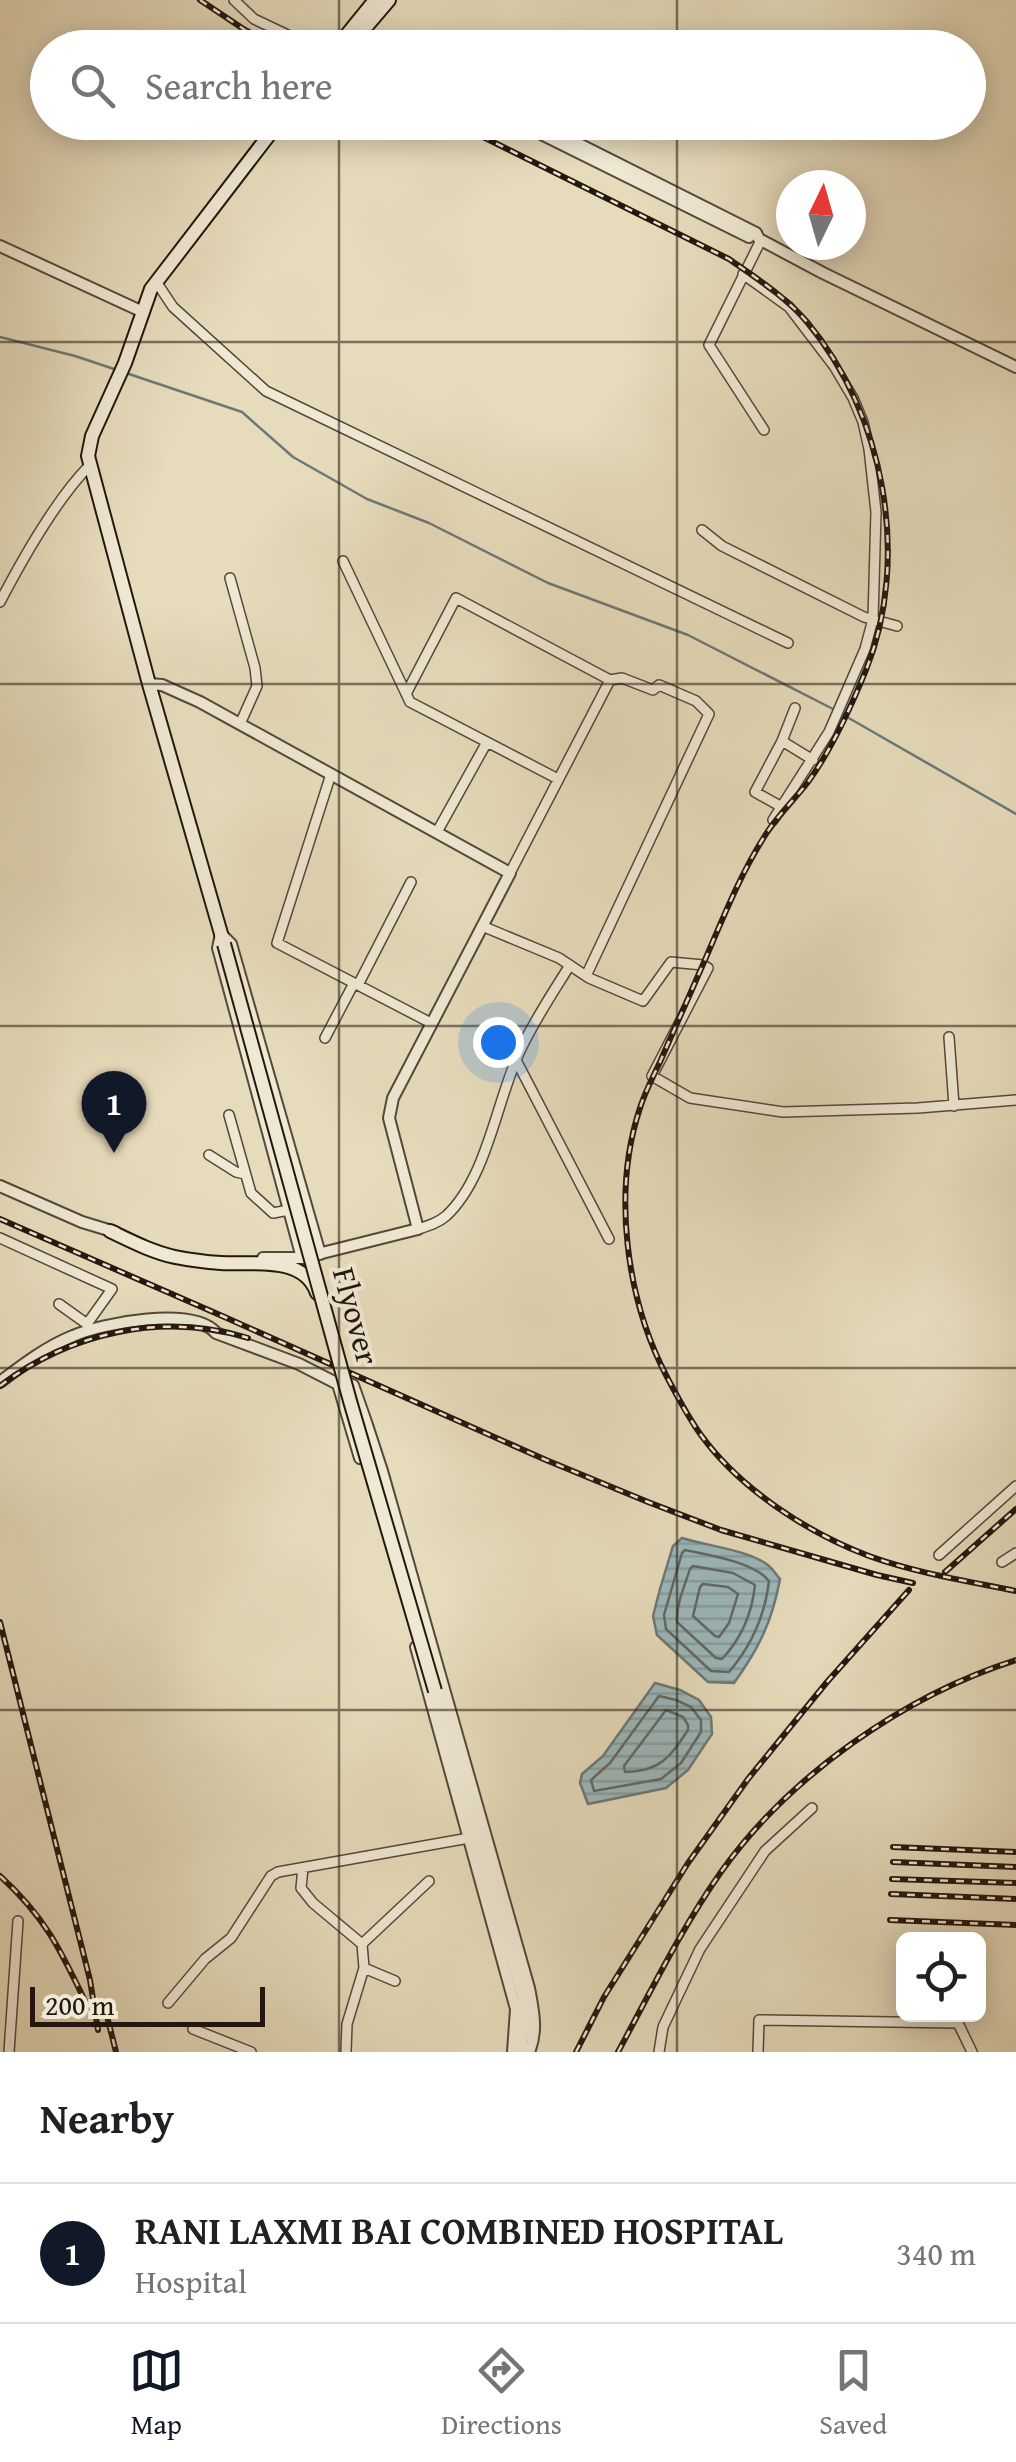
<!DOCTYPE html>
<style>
:root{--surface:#fff;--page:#f2f2f2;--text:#202124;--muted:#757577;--line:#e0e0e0;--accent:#111827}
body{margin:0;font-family:"Gentium Book Plus",serif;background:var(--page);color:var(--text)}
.controls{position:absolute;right:30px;bottom:30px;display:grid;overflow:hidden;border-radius:15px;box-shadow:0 5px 25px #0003}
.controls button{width:90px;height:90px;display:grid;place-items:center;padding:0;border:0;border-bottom:2px solid var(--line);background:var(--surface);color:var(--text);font:50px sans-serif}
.compass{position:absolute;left:776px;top:170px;width:90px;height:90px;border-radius:50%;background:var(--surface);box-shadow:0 5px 25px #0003;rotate:5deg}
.scale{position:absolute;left:30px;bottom:25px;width:235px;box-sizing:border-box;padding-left:10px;border:5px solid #23170f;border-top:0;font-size:28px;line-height:35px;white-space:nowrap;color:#23170f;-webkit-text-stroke:8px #efe8d3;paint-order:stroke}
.you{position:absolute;left:498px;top:1042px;width:35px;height:35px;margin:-25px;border:8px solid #fff;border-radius:50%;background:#1a73e8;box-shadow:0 0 0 15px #1a73e833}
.badge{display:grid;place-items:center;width:65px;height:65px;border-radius:50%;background:var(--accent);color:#fff;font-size:32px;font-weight:700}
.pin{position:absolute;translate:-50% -82px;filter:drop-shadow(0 2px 5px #0008)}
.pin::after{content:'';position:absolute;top:52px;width:35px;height:30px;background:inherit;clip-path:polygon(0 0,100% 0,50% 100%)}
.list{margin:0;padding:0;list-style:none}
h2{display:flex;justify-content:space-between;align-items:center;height:130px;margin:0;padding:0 40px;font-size:42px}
h2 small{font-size:32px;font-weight:400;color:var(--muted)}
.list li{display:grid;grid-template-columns:65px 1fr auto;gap:30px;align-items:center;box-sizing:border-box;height:140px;padding:0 40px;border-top:2px solid var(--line)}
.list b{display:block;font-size:38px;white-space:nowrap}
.list p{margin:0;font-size:32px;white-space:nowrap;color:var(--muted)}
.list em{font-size:32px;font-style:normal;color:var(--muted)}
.icon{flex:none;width:55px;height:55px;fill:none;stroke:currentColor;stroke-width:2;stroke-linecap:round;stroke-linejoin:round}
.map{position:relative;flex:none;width:1016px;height:2052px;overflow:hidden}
.search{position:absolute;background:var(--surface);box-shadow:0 5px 25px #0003;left:30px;right:30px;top:30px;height:110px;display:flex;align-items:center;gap:25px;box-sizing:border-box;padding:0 35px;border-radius:55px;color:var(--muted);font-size:38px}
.sheet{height:270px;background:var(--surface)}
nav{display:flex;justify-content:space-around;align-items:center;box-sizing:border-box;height:140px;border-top:2px solid var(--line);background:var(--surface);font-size:28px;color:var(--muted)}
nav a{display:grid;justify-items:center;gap:5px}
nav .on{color:var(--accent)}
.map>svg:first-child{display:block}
.water{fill:url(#water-rules);stroke:#6c7876;stroke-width:2.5}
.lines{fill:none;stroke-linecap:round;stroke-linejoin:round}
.shore{stroke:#606865;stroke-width:2.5}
.stream{stroke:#6c7876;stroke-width:2.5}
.minor-casing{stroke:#54483a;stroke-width:12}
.tertiary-casing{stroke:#54483a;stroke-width:14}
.secondary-casing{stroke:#23170f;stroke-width:16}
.minor{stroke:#efe8d3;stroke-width:9}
.tertiary{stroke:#efe8d3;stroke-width:10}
.secondary{stroke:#efe8d3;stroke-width:12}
.rail-casing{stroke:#23170f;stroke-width:6}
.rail{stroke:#efe8d3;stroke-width:2.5;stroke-dasharray:8;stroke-linecap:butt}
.secondary-bridge-casing{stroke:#23170f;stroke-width:16;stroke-linecap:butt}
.secondary-bridge{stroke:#efe8d3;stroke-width:12}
.grid{fill:none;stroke:#23170f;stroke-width:2.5;stroke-opacity:0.55}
.labels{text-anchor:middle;stroke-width:8;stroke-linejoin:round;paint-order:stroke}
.street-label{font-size:32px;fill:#23170f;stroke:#efe8d3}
</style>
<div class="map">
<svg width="1016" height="2052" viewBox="0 0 1016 2052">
<defs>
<pattern id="water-rules" width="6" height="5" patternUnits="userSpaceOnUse" patternTransform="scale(2.5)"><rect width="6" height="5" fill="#9cb8bb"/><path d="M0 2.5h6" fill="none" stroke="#869da0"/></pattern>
</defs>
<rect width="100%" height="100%" fill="#e6dbbb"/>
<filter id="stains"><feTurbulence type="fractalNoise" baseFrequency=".002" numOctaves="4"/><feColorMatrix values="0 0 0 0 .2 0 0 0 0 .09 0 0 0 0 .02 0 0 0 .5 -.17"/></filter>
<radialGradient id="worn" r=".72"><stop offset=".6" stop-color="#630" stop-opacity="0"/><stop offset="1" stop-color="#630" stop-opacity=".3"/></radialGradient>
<path class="water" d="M682 1538C707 1546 750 1550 769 1566 774 1570 776 1575 780 1579 772 1622 759 1648 734 1683L708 1682 657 1635 653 1616 660 1589 673 1546Z
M655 1683 680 1690 699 1700 711 1717 712 1734 688 1770 666 1788 588 1804 580 1783 582 1774 603 1756Z"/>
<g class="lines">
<path class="shore" d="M685 1550C709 1555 754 1562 769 1581 765 1615 751 1646 729 1672L711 1671 666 1629 664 1615 682 1553Z
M693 1566 733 1573 755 1585C752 1613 741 1639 722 1659L716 1658 677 1622C676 1604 685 1585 690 1569Z
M703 1584 728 1587 738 1594 729 1623 719 1637 715 1636 693 1616 700 1587Z
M659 1696 676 1700 691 1707 701 1720V1732L681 1763 661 1779 594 1791 591 1780 610 1763Z
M666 1710 683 1717 688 1725V1730C670 1757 661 1771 625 1772L624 1766Z"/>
<path class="stream" d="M0 337 75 356 114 369
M126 373 242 412 293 457 367 499 429 523 548 583 688 635 833 709
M840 713 1016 814"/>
<defs>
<path id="minor" d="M234 0 254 19 315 48
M761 240 709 345 764 430
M743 274 789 307 834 366 853 398 863 422 869 449 876 512 873 619 865 649 829 732 773 820
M157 283 173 307 266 391 788 643
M702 530 722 546 864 617 897 626
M343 561 410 702 558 779
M230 578 255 668 257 686 240 724
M0 602C22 560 57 498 90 465
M406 694 456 598 610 680 622 678 653 690 659 685 696 701 709 714 586 976
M782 741 813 760
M331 774 277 943 431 1023
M780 806 755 792 782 741 795 708
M437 832 487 742
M510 873 610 680
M482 926 559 958 589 978 643 1001 671 962 703 965 708 968 652 1076 690 1098 783 1112 918 1108 1016 1100
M358 985 411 882
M949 1037 954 1106
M325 1038 354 983
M516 1060 609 1239
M229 1115 251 1193 273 1213 289 1210
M209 1155 236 1172 245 1174
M418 1229C428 1226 438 1223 446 1216 487 1178 496 1103 519 1053 533 1022 552 994 570 965
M0 1238 112 1289 87 1324 59 1304
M939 1555 1016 1486
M1002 1562 1016 1553
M303 1868 301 1888 313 1903 362 1944 364 1968 347 2024 346 2052
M362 1944 429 1881
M364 1968 395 1981
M168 2003 205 1959 231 1938 271 1876 278 1872 469 1838
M193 2029 251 2052
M9 2052 18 1921
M659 2052 663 2027 700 1949 765 1851 812 1808
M758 2052 759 2020 958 2023 972 2052"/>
<path id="tertiary" d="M356 33 385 48
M517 122 749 237
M535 122 756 233 759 239 823 273 1016 367
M0 246 143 312
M149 684 162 685 200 702 510 873 393 1098 389 1118 418 1229 302 1258H263
M221 934 231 944 320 1254
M221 934 218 948 302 1258
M0 1186 82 1222 115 1232
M0 1382C24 1364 46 1347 73 1336 102 1323 194 1306 216 1333L299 1364 338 1384
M360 1458 338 1384 342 1382 353 1385 366 1422 382 1471 529 1988C533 2009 538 2031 529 2052
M416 1647 516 2009 513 2052"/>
<path id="secondary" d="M341 48 345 37 375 0
M345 48 354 41 389 0
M224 944 149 684 88 456 92 436 125 363 151 289 279 122
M110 1231C131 1241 152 1252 175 1257 190 1260 206 1262 221 1263 254 1265 304 1255 317 1293
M435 1691 524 1997 526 2019 519 2052"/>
</defs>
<use href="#minor" class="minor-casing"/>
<use href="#tertiary" class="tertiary-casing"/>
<use href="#secondary" class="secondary-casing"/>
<use href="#minor" class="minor"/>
<use href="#tertiary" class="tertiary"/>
<use href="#secondary" class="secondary"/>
<defs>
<path id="rail" d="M200 0 245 30 280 48
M453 122 729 259C756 278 786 297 807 322 884 414 911 557 866 670 851 707 832 749 808 782 795 799 778 815 766 834 737 879 719 929 697 978 685 1006 672 1034 660 1062 653 1077 645 1092 640 1108 612 1192 626 1299 667 1377 677 1396 688 1417 701 1435 740 1489 808 1533 869 1556 916 1573 967 1581 1016 1591
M0 1219 220 1315 546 1460 648 1502 721 1530 877 1575 913 1583
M0 1386C71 1332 162 1312 248 1338
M945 1572 1016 1509
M0 1622 90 1980 98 2030
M893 1847 1016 1852
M893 1862 1016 1867
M0 1876C45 1917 60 1949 86 2003
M892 1879 1016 1883
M891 1894 1016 1899
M890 1920 1016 1925
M105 2008 116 2052
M576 2052 604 1997 688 1863 748 1779 827 1682 909 1590
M618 2052C651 1991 681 1929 721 1872 789 1776 905 1695 1016 1660"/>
</defs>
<use href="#rail" class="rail-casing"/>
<use href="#rail" class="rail"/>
<defs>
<path id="secondary-bridge" d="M224 944 350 1401 435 1691"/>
</defs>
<use href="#secondary-bridge" class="secondary-bridge-casing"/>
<use href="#secondary-bridge" class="secondary-bridge"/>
</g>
<path class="grid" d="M339 0V48M677 0V48M339 122V2052M677 122V2052M0 342H1016M0 684H1016M0 1026H1016M0 1368H1016M0 1710H1016"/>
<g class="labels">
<g class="street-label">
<text transform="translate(356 1316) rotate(75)" y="11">Flyover</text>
</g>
</g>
<rect width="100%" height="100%" filter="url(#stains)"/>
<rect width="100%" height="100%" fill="url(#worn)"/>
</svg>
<div class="controls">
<button><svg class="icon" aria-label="locate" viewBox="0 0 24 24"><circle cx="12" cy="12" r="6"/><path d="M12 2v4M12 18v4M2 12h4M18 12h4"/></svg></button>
</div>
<svg class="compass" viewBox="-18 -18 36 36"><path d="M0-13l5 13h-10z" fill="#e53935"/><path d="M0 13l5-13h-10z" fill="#757577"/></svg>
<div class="scale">200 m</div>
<div class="you"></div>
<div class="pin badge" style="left:114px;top:1153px">1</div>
<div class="search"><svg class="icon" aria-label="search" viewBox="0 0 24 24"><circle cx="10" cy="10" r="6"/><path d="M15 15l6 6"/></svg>Search here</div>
</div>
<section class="sheet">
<h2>Nearby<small></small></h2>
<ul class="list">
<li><span class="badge">1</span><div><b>RANI LAXMI BAI COMBINED HOSPITAL</b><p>Hospital</p></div><em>340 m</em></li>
</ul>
</section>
<nav>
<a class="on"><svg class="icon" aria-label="map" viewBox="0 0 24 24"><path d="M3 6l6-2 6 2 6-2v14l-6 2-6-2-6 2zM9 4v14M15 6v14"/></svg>Map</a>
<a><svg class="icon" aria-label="directions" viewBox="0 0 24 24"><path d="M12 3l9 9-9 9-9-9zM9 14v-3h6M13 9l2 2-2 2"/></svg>Directions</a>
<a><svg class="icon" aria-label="saved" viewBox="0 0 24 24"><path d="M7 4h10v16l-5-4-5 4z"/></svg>Saved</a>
</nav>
